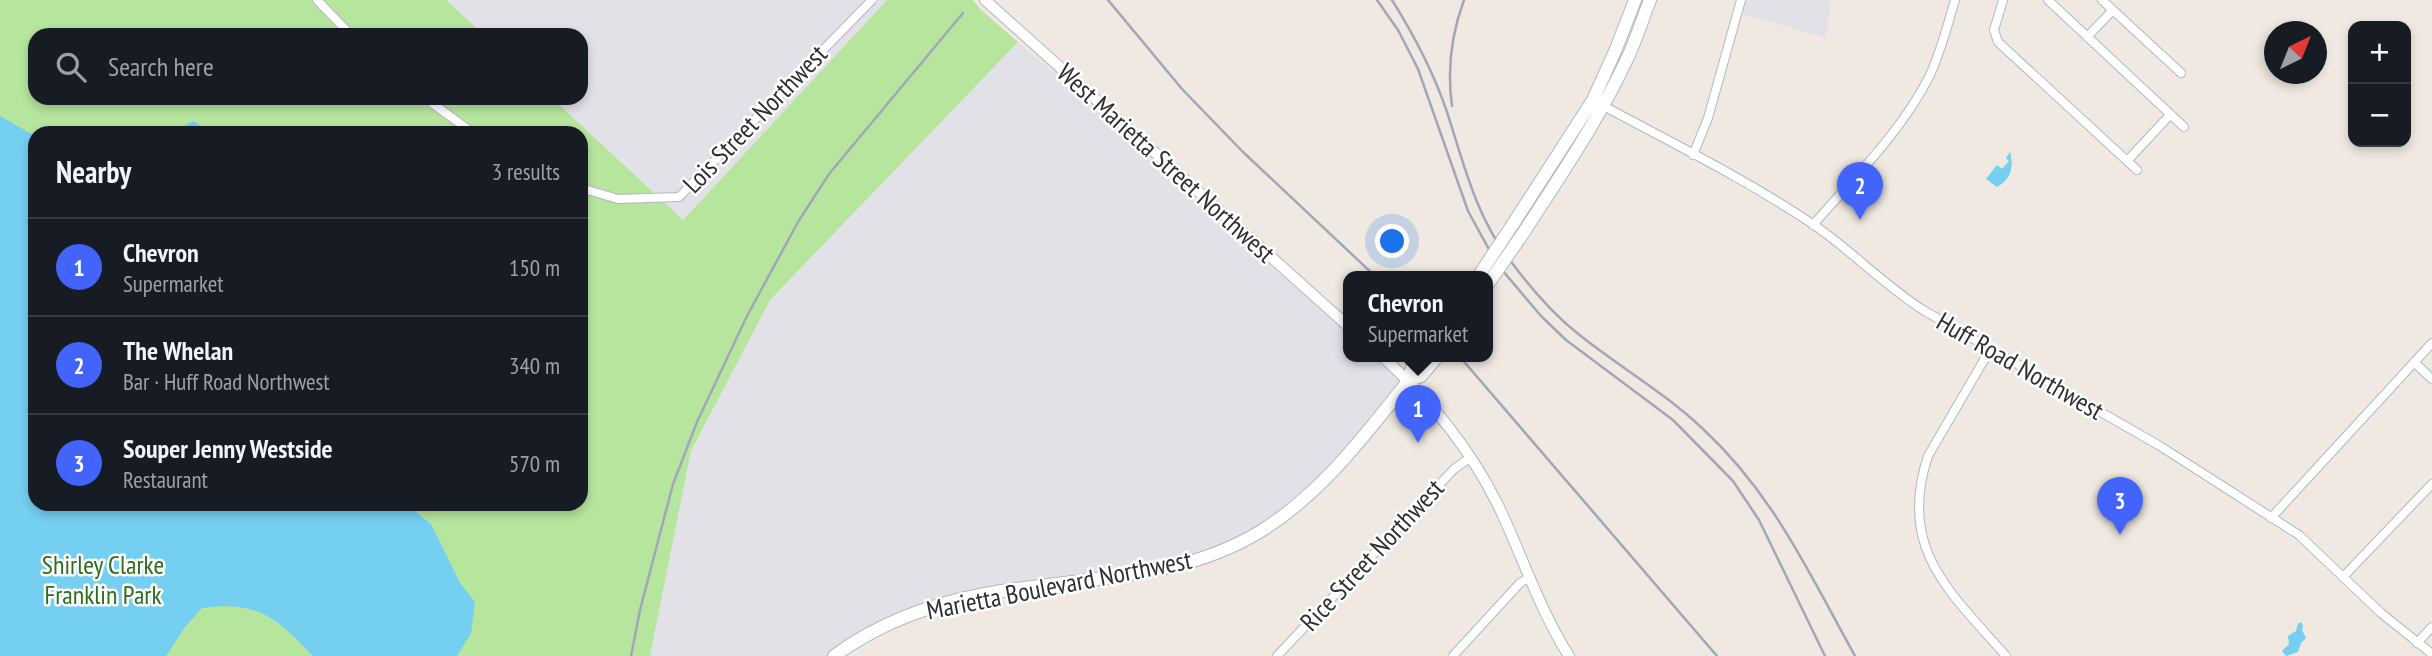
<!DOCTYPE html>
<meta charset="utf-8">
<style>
:root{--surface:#171b24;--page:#20242c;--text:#f1f3f6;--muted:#9ea1a6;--line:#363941;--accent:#4264fb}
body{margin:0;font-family:"PT Sans Narrow",sans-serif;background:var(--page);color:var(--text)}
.controls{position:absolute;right:21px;top:21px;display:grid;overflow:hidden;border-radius:14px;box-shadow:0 4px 10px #0003}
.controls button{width:63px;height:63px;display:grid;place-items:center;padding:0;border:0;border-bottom:2px solid var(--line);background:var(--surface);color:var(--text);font:35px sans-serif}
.compass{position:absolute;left:2264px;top:21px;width:63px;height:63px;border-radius:50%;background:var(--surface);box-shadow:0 4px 10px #0003;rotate:43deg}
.you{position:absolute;left:1393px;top:242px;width:24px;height:24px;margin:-18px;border:5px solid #fff;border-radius:50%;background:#1a73e8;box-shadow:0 0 0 10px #1a73e833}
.badge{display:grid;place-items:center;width:46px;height:46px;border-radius:50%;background:var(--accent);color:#fff;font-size:23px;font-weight:700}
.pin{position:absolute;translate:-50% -58px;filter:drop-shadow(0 2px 4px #0008)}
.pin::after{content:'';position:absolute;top:37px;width:24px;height:21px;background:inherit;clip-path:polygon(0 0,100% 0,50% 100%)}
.popup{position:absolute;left:1343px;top:271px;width:150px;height:91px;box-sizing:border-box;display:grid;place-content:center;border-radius:14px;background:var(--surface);filter:drop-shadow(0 2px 5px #0005);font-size:23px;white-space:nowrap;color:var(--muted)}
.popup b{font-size:26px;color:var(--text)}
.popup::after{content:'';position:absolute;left:50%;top:100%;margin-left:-14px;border:14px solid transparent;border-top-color:var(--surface)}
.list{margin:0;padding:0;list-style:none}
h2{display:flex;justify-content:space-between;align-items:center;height:91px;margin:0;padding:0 28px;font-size:30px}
h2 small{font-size:23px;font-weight:400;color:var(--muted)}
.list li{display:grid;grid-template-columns:46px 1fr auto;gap:21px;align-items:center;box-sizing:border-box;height:98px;padding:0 28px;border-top:2px solid var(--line)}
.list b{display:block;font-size:26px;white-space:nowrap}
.list p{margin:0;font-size:23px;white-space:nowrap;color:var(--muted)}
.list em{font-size:23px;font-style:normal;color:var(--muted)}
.icon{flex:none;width:38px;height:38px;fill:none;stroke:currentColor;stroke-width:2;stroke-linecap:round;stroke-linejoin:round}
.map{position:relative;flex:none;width:2432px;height:656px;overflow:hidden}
.search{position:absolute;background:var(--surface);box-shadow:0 4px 10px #0003;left:28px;top:28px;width:560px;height:77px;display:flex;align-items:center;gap:18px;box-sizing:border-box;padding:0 24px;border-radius:21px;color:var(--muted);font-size:26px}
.panel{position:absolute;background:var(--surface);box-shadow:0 4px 10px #0003;left:28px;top:126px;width:560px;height:385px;border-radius:21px}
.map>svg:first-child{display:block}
.industrial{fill:#e3e1e8}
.green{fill:#b6e59e;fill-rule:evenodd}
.water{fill:#75cff0}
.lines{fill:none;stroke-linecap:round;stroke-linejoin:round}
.minor-casing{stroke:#b4b7c1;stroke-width:10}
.tertiary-casing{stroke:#b4b7c1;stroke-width:12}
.secondary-casing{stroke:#b4b7c1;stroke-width:14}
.minor{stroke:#fff;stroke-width:8}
.tertiary{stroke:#fff;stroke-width:10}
.secondary{stroke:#fff;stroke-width:12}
.rail{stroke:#a3a6b8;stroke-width:2.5}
.secondary-bridge-casing{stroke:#b4b7c1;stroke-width:14;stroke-linecap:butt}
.secondary-bridge{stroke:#fff;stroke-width:12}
.labels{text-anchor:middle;stroke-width:5;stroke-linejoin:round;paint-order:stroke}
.street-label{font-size:26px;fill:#2e2e2e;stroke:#fff}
.park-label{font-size:26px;fill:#2c6e1b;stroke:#fff}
</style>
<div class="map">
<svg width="2432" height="656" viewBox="0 0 2432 656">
<rect width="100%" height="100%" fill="#efe9e1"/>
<path class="industrial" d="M446 0H887L683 220 552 98H581V35H484Z
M1737 0H1829L1830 9 1826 38 1733 11Z
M1018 42 1140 146 1196 203 1348 325V357H1389L1414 377 1288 518 1179 563 901 616 842 656H650L691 451 770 300Z"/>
<path class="green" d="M0 0H446L484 35H35V98H552L683 220 887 0H973L980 9 1018 42 770 300 691 451 650 656H0ZM35 133H581V504H35Z"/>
<path class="water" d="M0 116 35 136V504H406L431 524 460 583 475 602 471 633 457 656H313C277 618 257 600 202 608L185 627 166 656H0Z
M193 121 212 133H175L180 128Z
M2010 152C2014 168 2011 179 1997 187L1986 179 1997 165 2002 169 2009 161 2006 158Z
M2301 622 2303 625 2302 630 2306 638 2301 643 2298 652 2286 656 2282 651 2289 644 2288 636 2296 631 2298 624Z"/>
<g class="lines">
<defs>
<path id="minor" d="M317 0 351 35
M2003 0 1994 30 1998 42 2137 170
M2048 0 2184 127
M2102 0 2181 73
M2087 37 2113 10
M425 98 473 133
M1600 104C1672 143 1746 179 1814 225 1852 251 1884 285 1923 310L2160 446 2299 535 2381 613 2432 654
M1693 155 1708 118 1741 0
M2127 161 2170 115
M581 188 618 199 679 197 872 0
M1813 225C1854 178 1901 132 1929 77 1941 52 1947 26 1955 0
M1991 348 1928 456C1897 549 1950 592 2006 656
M2414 362 2432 379
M2271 518 2432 343
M2343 577 2432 484
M2417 643 2432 627
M1277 656 1454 469 1471 457
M1453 656 1520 583 1530 577"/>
<path id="tertiary" d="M985 0 1348 326
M1383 357C1431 401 1469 447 1498 505 1522 555 1539 609 1569 656"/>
<path id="secondary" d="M1513 224 1593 100 1616 49 1635 0
M1524 232C1560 176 1598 121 1626 61 1636 41 1642 20 1650 0
M1409 380 1421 376 1437 357
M834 656C879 623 931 604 985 594 1078 576 1177 583 1261 531 1322 493 1365 435 1409 380L1412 367 1421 357"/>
</defs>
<use href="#minor" class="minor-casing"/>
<use href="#tertiary" class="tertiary-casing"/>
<use href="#secondary" class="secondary-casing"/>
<use href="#minor" class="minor"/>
<use href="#tertiary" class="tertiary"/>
<use href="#secondary" class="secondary"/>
<path class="rail" d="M1108 0 1182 89 1243 152 1376 277
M1377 0 1398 30 1418 69 1468 211 1497 264 1541 316 1566 340 1673 420 1733 481 1759 520 1825 656
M1392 0C1414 35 1432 69 1446 109 1463 160 1475 215 1509 259 1529 286 1551 312 1577 333 1618 366 1664 392 1703 429 1774 495 1809 573 1855 656
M1452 106C1447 70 1451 35 1464 0
M1460 357 1717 656
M631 656 640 610 673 484 697 422 747 316 798 222 829 174 963 13"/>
<defs>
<path id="secondary-bridge" d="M1478 277 1513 224
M1488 284 1524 232"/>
</defs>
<use href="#secondary-bridge" class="secondary-bridge-casing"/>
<use href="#secondary-bridge" class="secondary-bridge"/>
</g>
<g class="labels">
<g class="street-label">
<text transform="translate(755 119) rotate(-46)" y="9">Lois Street Northwest</text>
<text transform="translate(1166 163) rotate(42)" y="9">West Marietta Street Northwest</text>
<text transform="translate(2020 366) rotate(30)" y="9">Huff Road Northwest</text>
<text transform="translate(1372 555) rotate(-47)" y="9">Rice Street Northwest</text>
<text transform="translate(1059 585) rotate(-11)" y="9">Marietta Boulevard Northwest</text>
</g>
<g class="park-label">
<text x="103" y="574">Shirley Clarke<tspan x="103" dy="30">Franklin Park</tspan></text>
</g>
</g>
</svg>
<div class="controls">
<button>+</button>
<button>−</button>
</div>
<svg class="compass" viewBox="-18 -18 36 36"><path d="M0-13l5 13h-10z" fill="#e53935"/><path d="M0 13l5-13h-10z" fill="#9ea1a6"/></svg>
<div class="you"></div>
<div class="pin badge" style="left:1418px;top:443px">1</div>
<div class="popup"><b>Chevron</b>Supermarket</div>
<div class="pin badge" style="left:1860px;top:220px">2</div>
<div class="pin badge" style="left:2120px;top:535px">3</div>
<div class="search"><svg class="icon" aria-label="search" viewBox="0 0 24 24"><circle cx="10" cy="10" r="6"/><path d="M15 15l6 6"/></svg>Search here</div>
<section class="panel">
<h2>Nearby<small>3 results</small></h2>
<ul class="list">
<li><span class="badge">1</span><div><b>Chevron</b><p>Supermarket</p></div><em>150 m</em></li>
<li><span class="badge">2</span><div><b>The Whelan</b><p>Bar · Huff Road Northwest</p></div><em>340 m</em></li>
<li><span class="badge">3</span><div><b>Souper Jenny Westside</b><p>Restaurant</p></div><em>570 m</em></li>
</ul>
</section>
</div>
